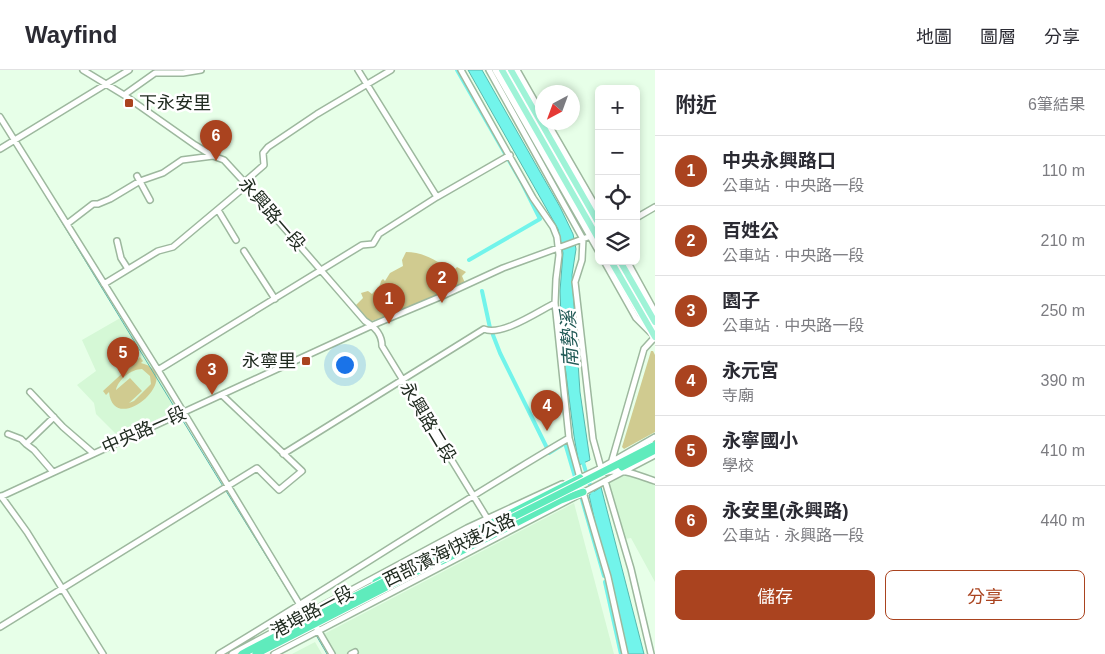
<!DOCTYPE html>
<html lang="zh-TW">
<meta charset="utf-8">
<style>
:root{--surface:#fff;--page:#f7f7f7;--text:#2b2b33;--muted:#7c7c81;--line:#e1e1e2;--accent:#aa431f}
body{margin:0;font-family:Arial,"Noto Sans TC",sans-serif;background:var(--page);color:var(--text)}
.controls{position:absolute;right:15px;top:15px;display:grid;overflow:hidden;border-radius:8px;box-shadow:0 2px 8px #0003}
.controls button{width:45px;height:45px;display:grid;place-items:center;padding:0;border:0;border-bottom:1px solid var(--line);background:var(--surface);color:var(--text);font:25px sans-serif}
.compass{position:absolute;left:535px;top:15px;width:45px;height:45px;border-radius:50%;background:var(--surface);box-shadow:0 2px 8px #0003;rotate:221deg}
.you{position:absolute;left:344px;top:294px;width:18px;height:18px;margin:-12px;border:4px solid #fff;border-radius:50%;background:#1a73e8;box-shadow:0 0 0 8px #1a73e833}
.badge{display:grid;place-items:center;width:32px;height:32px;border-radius:50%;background:var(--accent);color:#fff;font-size:16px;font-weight:700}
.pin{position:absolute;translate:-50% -41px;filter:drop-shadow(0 1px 2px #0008)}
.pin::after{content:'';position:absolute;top:26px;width:18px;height:15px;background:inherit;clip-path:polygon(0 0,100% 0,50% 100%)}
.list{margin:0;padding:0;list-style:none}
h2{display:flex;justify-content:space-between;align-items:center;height:65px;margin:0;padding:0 20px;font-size:21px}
h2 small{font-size:16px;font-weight:400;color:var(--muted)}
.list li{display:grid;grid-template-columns:32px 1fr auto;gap:15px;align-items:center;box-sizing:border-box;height:70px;padding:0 20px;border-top:1px solid var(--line)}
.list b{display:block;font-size:19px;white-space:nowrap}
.list p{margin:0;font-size:16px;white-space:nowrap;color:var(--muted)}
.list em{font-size:16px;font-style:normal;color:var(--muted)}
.actions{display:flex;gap:10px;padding:15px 20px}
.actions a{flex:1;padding:11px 0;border:1px solid var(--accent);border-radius:8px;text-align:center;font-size:18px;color:var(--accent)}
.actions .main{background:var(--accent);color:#fff}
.icon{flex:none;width:28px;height:28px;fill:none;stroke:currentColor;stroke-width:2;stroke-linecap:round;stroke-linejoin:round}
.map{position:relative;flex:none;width:655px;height:584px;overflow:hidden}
header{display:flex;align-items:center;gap:30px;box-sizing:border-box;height:70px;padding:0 25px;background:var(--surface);border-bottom:1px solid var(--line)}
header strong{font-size:24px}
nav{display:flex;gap:28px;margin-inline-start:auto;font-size:18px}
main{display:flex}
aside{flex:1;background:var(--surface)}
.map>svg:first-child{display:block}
.built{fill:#d5f8d6}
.green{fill:#d0cb90;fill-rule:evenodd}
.water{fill:#72f4eb;stroke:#59b8ae}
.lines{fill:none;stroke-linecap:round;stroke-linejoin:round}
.stream{stroke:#59b8ae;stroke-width:1}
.canal{stroke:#72f4eb;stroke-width:4}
.minor-casing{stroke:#9db89e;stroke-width:8}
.major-casing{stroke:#fff;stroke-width:9}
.highway-casing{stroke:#fff;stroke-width:9}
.minor{stroke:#fff;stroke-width:5}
.major{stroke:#9ff3d7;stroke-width:6}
.highway{stroke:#5febbc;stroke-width:7}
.highway-bridge-casing{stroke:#fff;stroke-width:9;stroke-linecap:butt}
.highway-bridge{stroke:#5febbc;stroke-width:7}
.poi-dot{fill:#aa431f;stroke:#fff;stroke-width:2}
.labels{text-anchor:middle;stroke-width:5;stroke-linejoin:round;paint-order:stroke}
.poi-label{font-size:18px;fill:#202b20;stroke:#fff;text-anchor:start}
.street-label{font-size:18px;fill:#202b20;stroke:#fff}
.water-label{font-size:19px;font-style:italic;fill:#235b57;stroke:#fff}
</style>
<header>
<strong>Wayfind</strong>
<nav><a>地圖</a><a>圖層</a><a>分享</a></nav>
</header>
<main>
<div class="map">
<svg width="655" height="584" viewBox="0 0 655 584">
<rect width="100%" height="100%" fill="#e7ffe8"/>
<path class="built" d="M122 247 178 340 120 368 96 344 94 333 77 315 96 301 82 270Z
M622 403 655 414V512L631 468 625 469 607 413Z
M574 433 614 584H336L324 564Z
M315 572 322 584H292Z"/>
<path class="green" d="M406 182C423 182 440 191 451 203L457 197 466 202 462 206 465 213 414 236 369 252 356 235 363 228 361 223 368 221 372 224 380 215 381 211 383 209 385 211 390 203 403 196 402 190Z
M651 281H653L655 285V362L624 379 622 377Z
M140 287 143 291 141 293C188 304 114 369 109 322L106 325 103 321ZM142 299 150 306 151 314 134 331 129 333 142 321 130 308 116 320C118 310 131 299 142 299Z"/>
<path class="water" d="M468 0H482L560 137 573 164 576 179 572 205 580 322 590 390 579 395 574 366 562 273 560 221 563 183 558 159Z
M601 417 644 584H624L589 425Z"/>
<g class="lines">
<path class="stream" d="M41 118 178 343
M180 346 224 418
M226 421 296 534
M299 538 303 545
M316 565 327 584"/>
<path class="canal" d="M457 0 522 113 540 149 469 190
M482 221 490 258
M493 265 500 283 547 378
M549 383 565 373 575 407
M582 389 594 428
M581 426 604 506
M605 512 621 584"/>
<defs>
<path id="minor" d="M83 0 124 25 195 75 213 86 224 90 247 115 365 251C375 257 382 264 382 276L487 448
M358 0 437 127
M461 0 533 128 553 157 557 167 559 185 556 209 555 233 569 368 580 408
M489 0 583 169 582 190 575 212 590 343 593 369 601 398
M495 0 599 182
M517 0 542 44
M124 25 155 3H183L201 0
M0 47 158 300 300 535 318 560 332 584
M547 52 599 142
M0 79 129 0
M137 106 150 130
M247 115 248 109 264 95 263 83 268 77 317 44 391 0
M218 140 236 170
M636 148 655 137
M67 154 93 134H98L110 129 140 111 163 103 182 90 213 86
M117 171 121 188 128 199
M244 181 275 229
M604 191 636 248 651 263
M627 191 655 242
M104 214 158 181 173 177 247 115
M158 300 362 175 373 174 379 164 437 127 510 85
M30 322 63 357 93 383
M8 364 21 369 26 374
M283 384 484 259C501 267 539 241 555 233
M612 390 644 279 655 267
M53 402 34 380 26 374 54 347
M607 402C624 398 639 406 655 411
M578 409 601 398 655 367
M605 411 631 499 651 584
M583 422 608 507 625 584
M1 426 27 462 103 584
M0 427 275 300 373 255 440 227 503 198 599 163
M0 557 257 398 279 420 302 401 222 325
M219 584C337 513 451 437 569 368
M232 584 467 458 562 414
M274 584 655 385
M351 584 355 582"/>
<path id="major" d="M502 0 599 170
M511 0 599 154
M611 191 655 267
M620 191 655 252"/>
<path id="highway" d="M442 491 561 430 583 422
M376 512 580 408"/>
</defs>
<use href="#minor" class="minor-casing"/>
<use href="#major" class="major-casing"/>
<use href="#highway" class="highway-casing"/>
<use href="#minor" class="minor"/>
<use href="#major" class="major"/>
<use href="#highway" class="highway"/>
<defs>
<path id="highway-bridge" d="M622 397 655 380
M242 584C379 513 518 446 655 375
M256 584 447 486"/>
</defs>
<use href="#highway-bridge" class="highway-bridge-casing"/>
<use href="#highway-bridge" class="highway-bridge"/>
</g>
<g class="poi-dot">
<rect x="124" y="28" width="10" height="10" rx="2.5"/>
<rect x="301" y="286" width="10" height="10" rx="2.5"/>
</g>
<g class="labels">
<g class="poi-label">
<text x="139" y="39">下永安里</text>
<text x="296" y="297" text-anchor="end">永寧里</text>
</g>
<g class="street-label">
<text transform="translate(272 144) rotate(49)" y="6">永興路一段</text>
<text transform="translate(428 352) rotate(59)" y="6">永興路二段</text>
<text transform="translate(144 360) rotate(-24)" y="6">中央路一段</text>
<text transform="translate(449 480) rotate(-26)" y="6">西部濱海快速公路</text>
<text transform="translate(312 542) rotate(-28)" y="6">港埠路一段</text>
</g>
<g class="water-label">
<text transform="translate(569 269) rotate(-93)" y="7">南勢溪</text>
</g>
</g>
</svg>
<div class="controls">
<button>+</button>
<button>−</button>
<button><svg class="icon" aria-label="locate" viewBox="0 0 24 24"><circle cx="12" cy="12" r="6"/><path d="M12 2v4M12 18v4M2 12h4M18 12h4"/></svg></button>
<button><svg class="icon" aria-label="layers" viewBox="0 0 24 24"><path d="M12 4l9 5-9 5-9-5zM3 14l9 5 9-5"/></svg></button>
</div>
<svg class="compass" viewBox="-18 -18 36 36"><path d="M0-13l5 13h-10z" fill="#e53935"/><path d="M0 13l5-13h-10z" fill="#7c7c81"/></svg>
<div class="you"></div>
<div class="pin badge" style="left:389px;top:254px">1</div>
<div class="pin badge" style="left:442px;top:233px">2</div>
<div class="pin badge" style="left:212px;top:325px">3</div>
<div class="pin badge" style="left:547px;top:361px">4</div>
<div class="pin badge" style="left:123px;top:308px">5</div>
<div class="pin badge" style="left:216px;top:91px">6</div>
</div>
<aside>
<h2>附近<small>6筆結果</small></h2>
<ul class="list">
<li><span class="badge">1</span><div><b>中央永興路口</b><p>公車站 · 中央路一段</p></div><em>110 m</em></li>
<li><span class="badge">2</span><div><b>百姓公</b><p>公車站 · 中央路一段</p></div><em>210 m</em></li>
<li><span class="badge">3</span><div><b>園子</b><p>公車站 · 中央路一段</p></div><em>250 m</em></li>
<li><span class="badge">4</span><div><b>永元宮</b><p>寺廟</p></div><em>390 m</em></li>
<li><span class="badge">5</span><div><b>永寧國小</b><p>學校</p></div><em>410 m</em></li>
<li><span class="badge">6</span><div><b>永安里(永興路)</b><p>公車站 · 永興路一段</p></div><em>440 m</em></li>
</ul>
<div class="actions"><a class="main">儲存</a><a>分享</a></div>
</aside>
</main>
